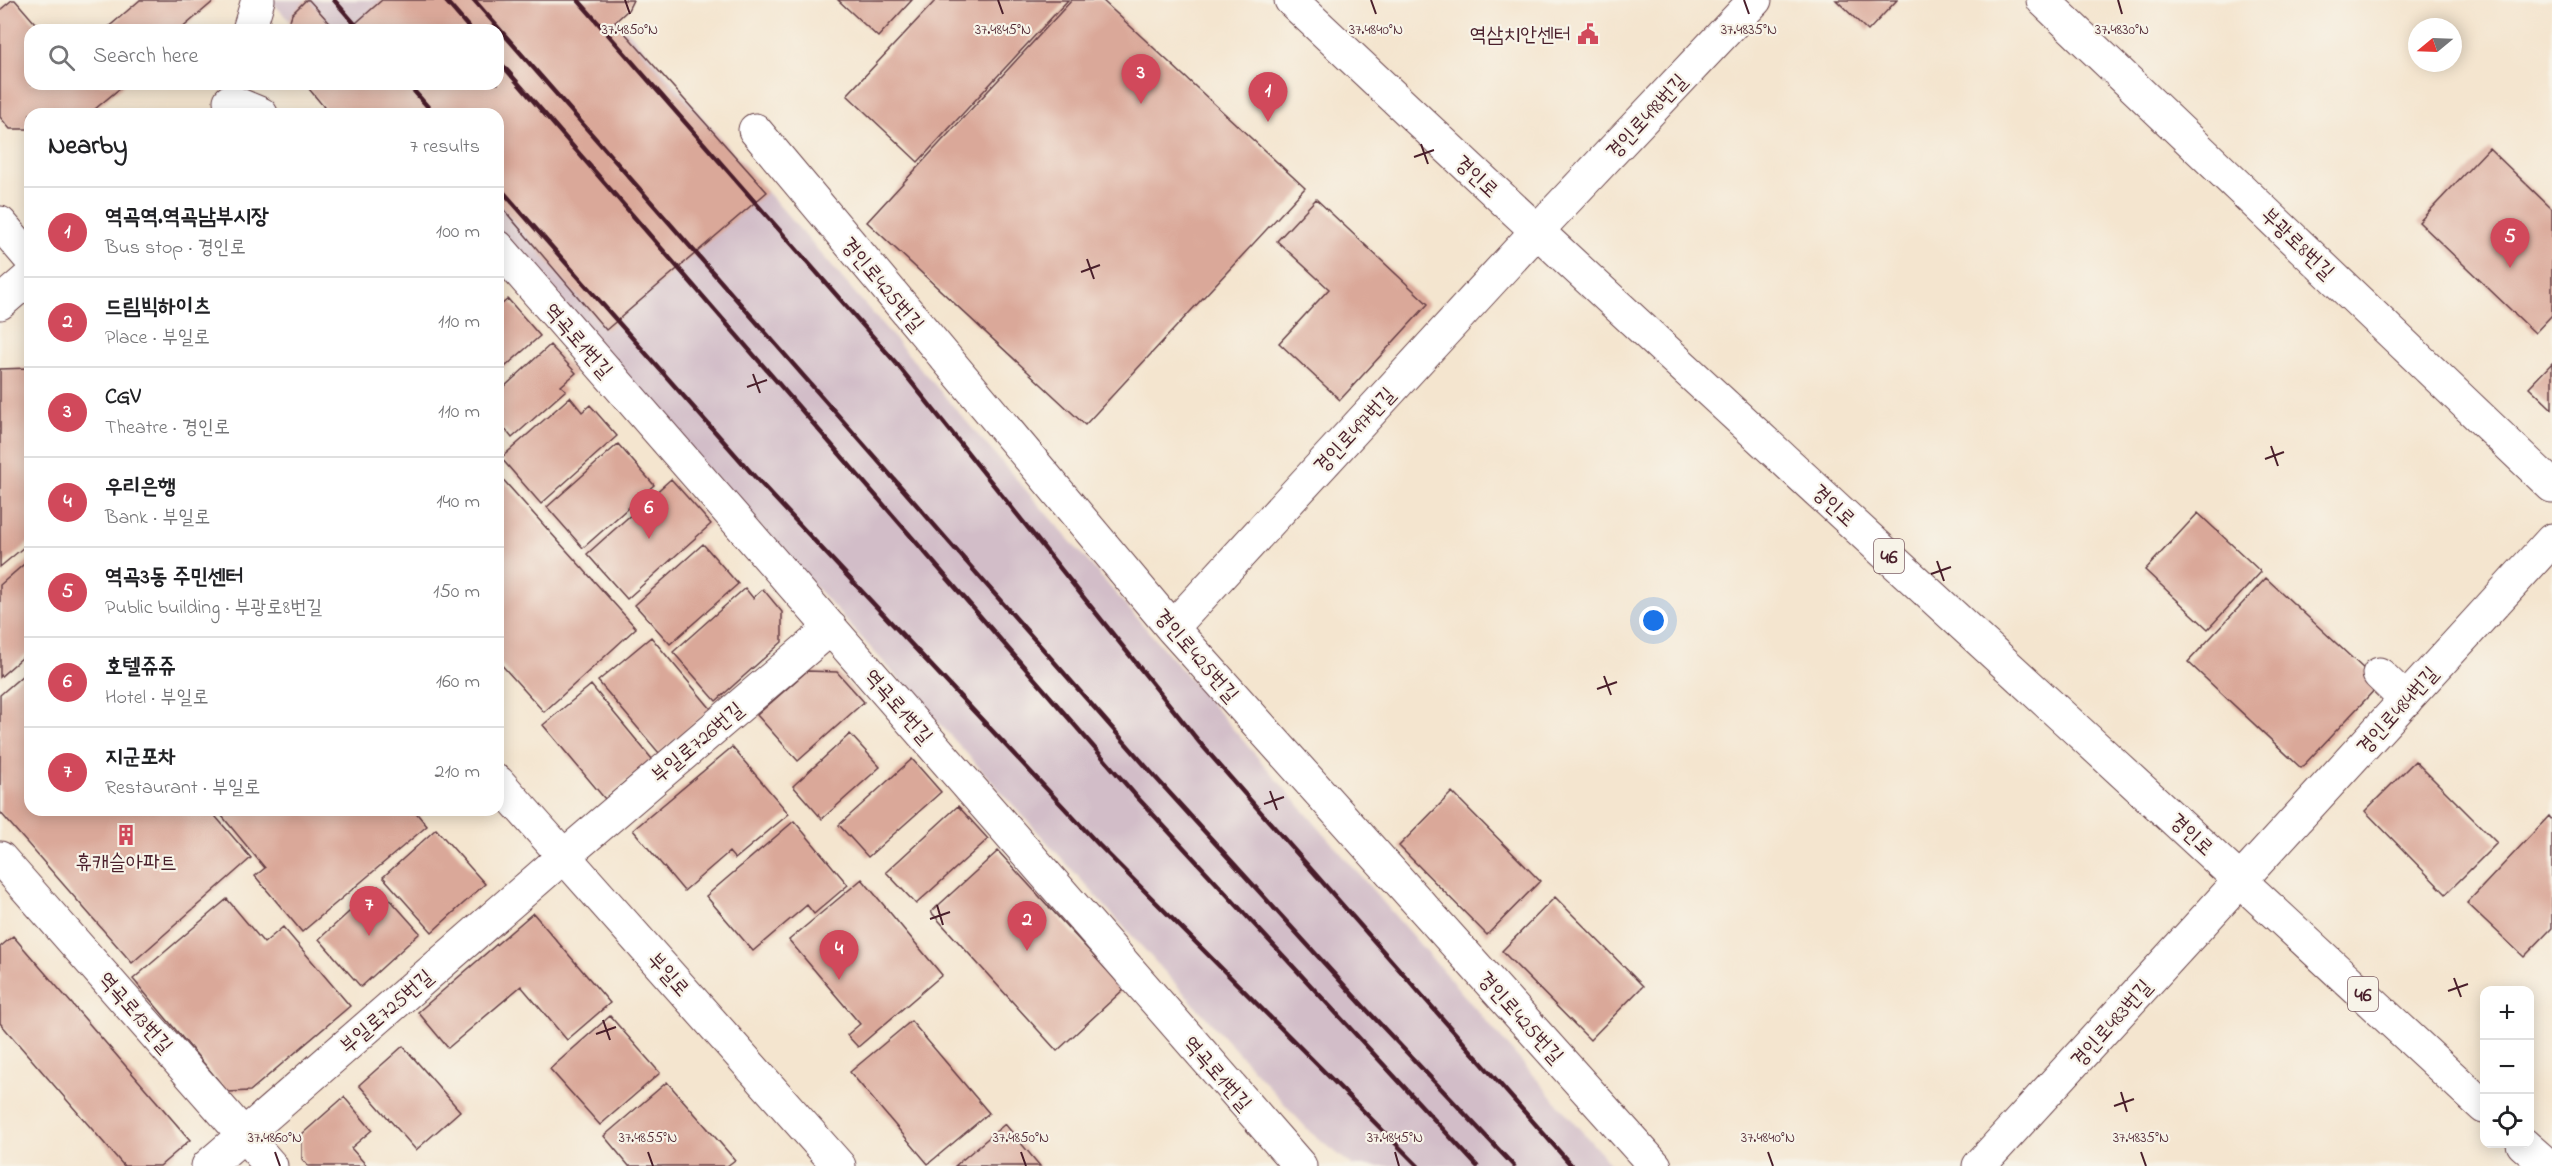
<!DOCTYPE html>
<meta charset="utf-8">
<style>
:root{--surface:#fff;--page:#f6f6f6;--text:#202124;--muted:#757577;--line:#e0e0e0;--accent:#d1495b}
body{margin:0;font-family:"Indie Flower","Poor Story",sans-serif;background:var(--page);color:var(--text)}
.controls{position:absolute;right:18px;bottom:18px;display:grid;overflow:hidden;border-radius:12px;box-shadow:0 3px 15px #0003}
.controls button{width:54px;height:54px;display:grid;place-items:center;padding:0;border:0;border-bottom:2px solid var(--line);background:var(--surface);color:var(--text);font:30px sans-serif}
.compass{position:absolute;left:2408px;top:18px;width:54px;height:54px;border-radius:50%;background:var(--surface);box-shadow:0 3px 15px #0003;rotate:251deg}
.you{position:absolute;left:1654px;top:621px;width:21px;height:21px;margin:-15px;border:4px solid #fff;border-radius:50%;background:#1a73e8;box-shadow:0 0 0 9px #1a73e833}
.badge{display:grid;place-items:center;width:39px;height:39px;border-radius:50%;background:var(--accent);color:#fff;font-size:20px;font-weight:700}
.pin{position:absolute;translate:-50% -50px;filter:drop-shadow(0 2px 3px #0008)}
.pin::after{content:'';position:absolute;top:32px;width:21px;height:18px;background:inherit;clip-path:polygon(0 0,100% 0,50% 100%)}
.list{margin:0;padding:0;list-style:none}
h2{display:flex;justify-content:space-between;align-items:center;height:78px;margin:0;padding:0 24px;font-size:26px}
h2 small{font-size:20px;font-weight:400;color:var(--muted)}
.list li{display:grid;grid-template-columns:39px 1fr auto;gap:18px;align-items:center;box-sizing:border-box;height:90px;padding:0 24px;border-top:2px solid var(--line)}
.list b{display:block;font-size:22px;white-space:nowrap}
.list p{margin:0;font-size:20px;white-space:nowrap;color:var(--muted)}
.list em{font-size:20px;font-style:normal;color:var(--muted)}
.icon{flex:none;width:33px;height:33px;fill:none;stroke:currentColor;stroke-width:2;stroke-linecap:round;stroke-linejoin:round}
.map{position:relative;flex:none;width:2552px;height:1166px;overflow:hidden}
.search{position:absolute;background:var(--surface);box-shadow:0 3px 15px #0003;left:24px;top:24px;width:480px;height:66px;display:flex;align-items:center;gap:15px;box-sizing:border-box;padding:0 21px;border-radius:18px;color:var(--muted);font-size:22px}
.panel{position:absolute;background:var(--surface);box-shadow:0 3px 15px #0003;left:24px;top:108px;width:480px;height:708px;border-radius:18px}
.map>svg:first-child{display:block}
.industrial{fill:#d2bdc8}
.building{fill:#daa899}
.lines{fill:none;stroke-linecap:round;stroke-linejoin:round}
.minor-casing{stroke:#643d44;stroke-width:35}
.major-casing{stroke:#643d44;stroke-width:35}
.minor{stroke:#fff;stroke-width:33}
.major{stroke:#fff;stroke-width:33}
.rail{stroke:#4a1f2b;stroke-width:4.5}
.ticks{fill:none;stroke:#4a1f2b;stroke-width:2}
.labels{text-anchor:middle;stroke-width:4.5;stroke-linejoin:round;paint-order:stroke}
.shield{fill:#f7f3e8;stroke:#7e5f64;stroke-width:1.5}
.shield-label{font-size:20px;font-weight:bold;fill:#4a1f2b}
.poi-label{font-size:21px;fill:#4a1f2b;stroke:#f7f3e8;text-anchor:end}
.street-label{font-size:21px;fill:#4a1f2b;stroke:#f7f3e8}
.ticks-label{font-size:15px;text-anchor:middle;fill:#4a1f2b;stroke:#f7f3e8;stroke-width:4.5;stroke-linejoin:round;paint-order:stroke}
</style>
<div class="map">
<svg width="2552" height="1166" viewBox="0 0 2552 1166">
<rect width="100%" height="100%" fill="#f7f3e8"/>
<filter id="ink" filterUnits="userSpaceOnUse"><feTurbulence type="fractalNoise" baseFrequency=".0167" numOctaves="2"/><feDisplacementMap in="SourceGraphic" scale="12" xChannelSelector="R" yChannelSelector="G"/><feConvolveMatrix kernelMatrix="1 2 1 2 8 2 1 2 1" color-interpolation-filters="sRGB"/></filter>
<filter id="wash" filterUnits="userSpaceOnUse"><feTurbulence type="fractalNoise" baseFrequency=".008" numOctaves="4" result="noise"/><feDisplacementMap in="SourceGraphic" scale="24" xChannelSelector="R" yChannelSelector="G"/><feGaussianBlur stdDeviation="1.35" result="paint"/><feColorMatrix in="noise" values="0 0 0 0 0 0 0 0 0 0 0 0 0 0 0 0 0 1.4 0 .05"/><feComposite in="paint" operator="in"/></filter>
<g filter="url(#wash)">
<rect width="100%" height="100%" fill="#f4e5cf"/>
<path class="industrial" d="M270 0H601L1612 1166H1353L1310 1132 791 560 498 245V30H298Z"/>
<g id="blocks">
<path class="building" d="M12 0H15L41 30H30V84H125L89 114H30V129H10L0 117V10Z
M140 0H215L180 30H105Z
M306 0H309L336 30H287L292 14Z
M382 0H633L628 10 615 22 767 192 606 330 498 203V114H314L324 107 305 84H498V30H348Z
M838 0H912L878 37Z
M936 0H1068L918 162 847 95Z
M1072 0H1102L1305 188 1085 425 867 222Z
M1836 0H1897L1868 31Z
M2489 148 2552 209V315L2535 333 2419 222Z
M1316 199 1428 304 1340 400 1279 343 1329 289 1277 241Z
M508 299 540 336 498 373V301L501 305Z
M550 345 576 373 561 386 566 390 512 438 505 429 498 435V381L504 387Z
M2552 363V409L2529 387Z
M30 368V542L0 567V369Z
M570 397 582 412 590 405 617 436 541 504 501 458Z
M618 444 654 485 583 548 547 507Z
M498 474 636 628 544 712 498 661Z
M671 479 711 524 627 599 587 554Z
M2198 513 2261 572 2208 629 2145 570Z
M703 544 738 584 670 644 635 605Z
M30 559V651L0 677V585Z
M2266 578 2380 684 2301 768 2188 662Z
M745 588 753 598 763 589 782 612V642L716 701 673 652Z
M651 637 711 709 659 753 598 681Z
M30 669V810H210L251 858 132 963 0 812V695Z
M807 671 837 672 864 702 798 761 757 715Z
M591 685 652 759 605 799 543 725Z
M850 734 880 767 822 819 793 786Z
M732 747 789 814 735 859 729 852 684 891 633 830Z
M912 759 941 792 868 857 839 825Z
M2415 761 2497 843 2446 894 2365 811Z
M1452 792 1540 881 1487 935 1399 846Z
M958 806 988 839 916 904 886 872Z
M217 810H414L427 826 302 932 255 876 265 868Z
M2549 816 2552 820V928L2524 957 2467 903Z
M794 821 848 885 814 914 807 905 753 951 706 896Z
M436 829 485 884 432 932 383 877Z
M998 851 1124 989 1057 1051 931 912Z
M862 879 942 975 858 1047 847 1035 860 1024 789 940Z
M378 886 420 933 361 987 319 939Z
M1555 897 1643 986 1590 1040 1502 951Z
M227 899 264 943 283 927 350 1006 250 1091 228 1092 133 979Z
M533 913 610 1003 567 1040 521 986 448 1048 418 1012Z
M13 936 190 1140 160 1166H124L0 1023V947Z
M610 1016 660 1073 600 1125 550 1069Z
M911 1021 989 1113 928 1164 850 1072Z
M403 1046 460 1111 416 1150 359 1085Z
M667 1082 735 1160 727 1166H629L604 1136Z
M344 1097 372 1130 351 1148 367 1166H308L302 1159V1134Z
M1005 1124 1040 1166H955Z"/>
</g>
</g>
<g filter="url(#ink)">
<use href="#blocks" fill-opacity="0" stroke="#643d44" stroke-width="1.5"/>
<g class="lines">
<defs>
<path id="minor" d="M2043 0 2552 486
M249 30 258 0
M230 101 261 114
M755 130 1172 628 1655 1166
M0 223 30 258
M498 247 1300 1166
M0 303 30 277
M1172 628 1536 232 1755 0
M2379 674 2406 700
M498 782 839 1166
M0 858 271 1166
M208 1166 564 856 831 628
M1979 1166 2552 540"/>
<path id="major" d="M1291 0C1685 373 2088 737 2484 1107
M2523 1144 2548 1166"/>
</defs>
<use href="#minor" class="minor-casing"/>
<use href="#major" class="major-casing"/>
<use href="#minor" class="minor"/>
<use href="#major" class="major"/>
<path class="rail" d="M334 0 360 30
M445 0 471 30
M474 0 1156 778 1364 1007 1514 1166
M578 0 896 363 1200 743 1572 1166
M498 60 1137 797 1477 1166
M408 84 434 114
M498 186 755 477 1099 845 1418 1166"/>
</g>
</g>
<path class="ticks" d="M625 0 630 14M998 0 1003 14M1371 0 1376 14M1744 0 1749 14M2118 0 2122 14M1421 144 1428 164M1414 157 1434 150M1087 259 1094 279M1081 272 1100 265M753 374 760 393M747 387 767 380M2271 446 2278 466M2265 459 2284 452M1937 561 1944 581M1931 574 1951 567M1604 676 1611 695M1597 689 1617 682M1270 791 1277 810M1264 804 1284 797M937 905 943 925M930 919 950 912M2454 978 2461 997M2448 991 2468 984M603 1020 610 1040M596 1034 616 1027M2121 1092 2127 1112M2114 1106 2134 1099M275 1152 280 1166M648 1152 653 1166M1021 1152 1026 1166M1395 1152 1399 1166M1768 1152 1773 1166M2141 1152 2146 1166"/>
<defs>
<symbol id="civic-bare" viewBox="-9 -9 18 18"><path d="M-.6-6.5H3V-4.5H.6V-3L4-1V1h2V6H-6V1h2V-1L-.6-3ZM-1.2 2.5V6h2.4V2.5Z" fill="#d1495b" stroke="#f7f3e8" stroke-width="2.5" paint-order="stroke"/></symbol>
<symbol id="building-bare" viewBox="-9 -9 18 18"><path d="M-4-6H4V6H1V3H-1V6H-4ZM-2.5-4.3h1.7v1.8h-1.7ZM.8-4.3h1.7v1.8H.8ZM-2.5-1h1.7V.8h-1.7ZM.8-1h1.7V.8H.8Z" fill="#d1495b" stroke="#f7f3e8" stroke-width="2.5" paint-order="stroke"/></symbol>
</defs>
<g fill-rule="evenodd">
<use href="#civic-bare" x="1573" y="19" width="30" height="30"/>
<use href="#building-bare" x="111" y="820" width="30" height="30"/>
</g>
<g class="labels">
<g class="shield">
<rect x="1874" y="539" width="30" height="34" rx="4.5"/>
<rect x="2348" y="977" width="30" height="34" rx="4.5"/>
</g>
<g class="shield-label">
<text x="1889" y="563">46</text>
<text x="2363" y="1001">46</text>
</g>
<g class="poi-label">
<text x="1571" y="41">역삼치안센터</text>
<text x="126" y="869" text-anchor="middle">휴캐슬아파트</text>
</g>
<g class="street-label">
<text transform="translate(1646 116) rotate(-47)" y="7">경인로498번길</text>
<text transform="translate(1477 176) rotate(43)" y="7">경인로</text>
<text transform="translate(2298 243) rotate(44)" y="7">부광로8번길</text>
<text transform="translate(883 284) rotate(50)" y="7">경인로425번길</text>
<text transform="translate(579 340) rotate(49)" y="7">역곡로1번길</text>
<text transform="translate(1354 430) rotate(-47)" y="7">경인로497번길</text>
<text transform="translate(1834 505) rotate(43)" y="7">경인로</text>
<text transform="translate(1197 655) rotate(49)" y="7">경인로425번길</text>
<text transform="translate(899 706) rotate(49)" y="7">역곡로1번길</text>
<text transform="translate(2397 710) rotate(-48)" y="7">경인로484번길</text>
<text transform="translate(697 742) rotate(-40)" y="7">부일로726번길</text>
<text transform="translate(2192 834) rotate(43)" y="7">경인로</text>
<text transform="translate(669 974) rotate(48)" y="7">부일로</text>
<text transform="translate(386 1011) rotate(-41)" y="7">부일로725번길</text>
<text transform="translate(136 1012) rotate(49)" y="7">역곡로13번길</text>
<text transform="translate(1521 1017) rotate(48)" y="7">경인로425번길</text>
<text transform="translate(2111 1023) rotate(-48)" y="7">경인로483번길</text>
<text transform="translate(1218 1073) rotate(49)" y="7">역곡로1번길</text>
</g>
</g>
<g class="ticks-label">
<text x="630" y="34">37.4850°N</text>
<text x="1003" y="34">37.4845°N</text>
<text x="1376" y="34">37.4840°N</text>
<text x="1749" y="34">37.4835°N</text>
<text x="2122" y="34">37.4830°N</text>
<text x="275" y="1142">37.4860°N</text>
<text x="648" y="1142">37.4855°N</text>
<text x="1021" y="1142">37.4850°N</text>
<text x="1395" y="1142">37.4845°N</text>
<text x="1768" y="1142">37.4840°N</text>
<text x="2141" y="1142">37.4835°N</text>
</g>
</svg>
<div class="controls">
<button>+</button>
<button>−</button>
<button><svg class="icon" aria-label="locate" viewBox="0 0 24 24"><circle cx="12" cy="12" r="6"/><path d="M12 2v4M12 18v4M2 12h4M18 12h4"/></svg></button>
</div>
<svg class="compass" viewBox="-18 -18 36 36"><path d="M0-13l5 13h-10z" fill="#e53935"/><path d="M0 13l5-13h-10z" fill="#757577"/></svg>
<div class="you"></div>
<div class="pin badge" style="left:1268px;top:122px">1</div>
<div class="pin badge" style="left:1027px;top:951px">2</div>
<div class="pin badge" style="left:1141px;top:104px">3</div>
<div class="pin badge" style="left:839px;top:980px">4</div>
<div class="pin badge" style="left:2510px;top:268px">5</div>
<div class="pin badge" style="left:649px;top:539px">6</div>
<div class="pin badge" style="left:369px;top:936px">7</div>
<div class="search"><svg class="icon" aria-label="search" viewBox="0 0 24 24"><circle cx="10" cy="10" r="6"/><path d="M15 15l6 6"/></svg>Search here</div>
<section class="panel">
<h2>Nearby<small>7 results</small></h2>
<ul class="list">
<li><span class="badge">1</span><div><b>역곡역.역곡남부시장</b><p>Bus stop · 경인로</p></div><em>100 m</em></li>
<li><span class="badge">2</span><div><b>드림빅하이츠</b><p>Place · 부일로</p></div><em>110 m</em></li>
<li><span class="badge">3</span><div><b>CGV</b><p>Theatre · 경인로</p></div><em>110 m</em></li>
<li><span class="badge">4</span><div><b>우리은행</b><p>Bank · 부일로</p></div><em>140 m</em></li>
<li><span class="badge">5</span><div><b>역곡3동 주민센터</b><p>Public building · 부광로8번길</p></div><em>150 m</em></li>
<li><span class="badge">6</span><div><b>호텔쥬쥬</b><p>Hotel · 부일로</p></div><em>160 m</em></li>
<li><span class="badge">7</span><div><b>지군포차</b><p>Restaurant · 부일로</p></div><em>210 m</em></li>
</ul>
</section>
</div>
